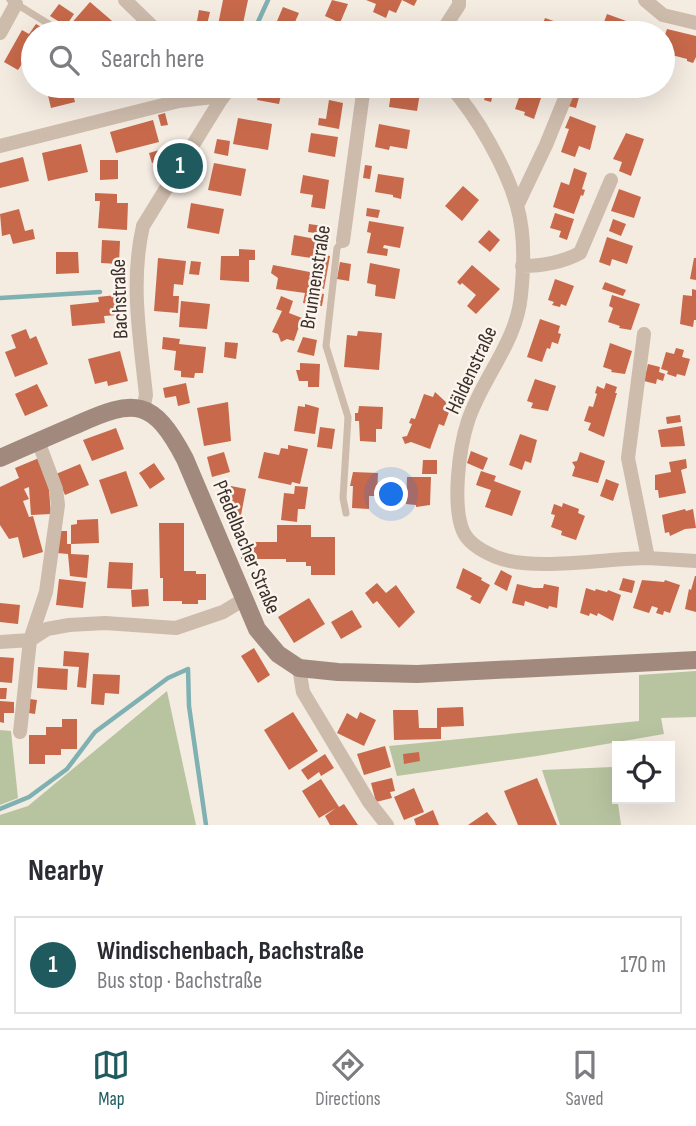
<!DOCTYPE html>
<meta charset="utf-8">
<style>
:root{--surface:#fff;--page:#f7f7f7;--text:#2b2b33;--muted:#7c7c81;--line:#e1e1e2;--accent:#1f5a5e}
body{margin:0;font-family:"Sofia Sans Condensed",sans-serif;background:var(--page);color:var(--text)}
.controls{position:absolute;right:21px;bottom:21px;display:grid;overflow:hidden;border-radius:0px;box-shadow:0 7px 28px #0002}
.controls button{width:63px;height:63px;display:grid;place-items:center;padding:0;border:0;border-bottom:2px solid var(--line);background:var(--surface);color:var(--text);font:35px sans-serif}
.you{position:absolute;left:392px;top:495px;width:24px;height:24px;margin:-18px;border:5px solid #fff;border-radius:50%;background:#1a73e8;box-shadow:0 0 0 10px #1a73e833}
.badge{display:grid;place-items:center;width:46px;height:46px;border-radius:50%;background:var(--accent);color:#fff;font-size:23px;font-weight:700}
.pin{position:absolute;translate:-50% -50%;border:4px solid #fff;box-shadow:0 2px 7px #0006}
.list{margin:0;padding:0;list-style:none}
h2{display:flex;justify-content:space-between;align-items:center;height:91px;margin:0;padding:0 28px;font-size:30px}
h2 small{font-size:23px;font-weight:400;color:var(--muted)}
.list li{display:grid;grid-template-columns:46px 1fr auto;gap:21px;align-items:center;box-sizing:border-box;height:98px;margin:0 14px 14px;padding:0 14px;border:2px solid var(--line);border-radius:0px}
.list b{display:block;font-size:26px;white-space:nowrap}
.list p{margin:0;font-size:23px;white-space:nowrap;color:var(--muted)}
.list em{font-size:23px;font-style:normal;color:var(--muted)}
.icon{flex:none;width:38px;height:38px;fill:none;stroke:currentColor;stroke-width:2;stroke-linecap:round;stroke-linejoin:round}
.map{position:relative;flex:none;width:696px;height:825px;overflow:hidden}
.search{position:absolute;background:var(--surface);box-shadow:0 7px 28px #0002;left:21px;right:21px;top:21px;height:77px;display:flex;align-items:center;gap:18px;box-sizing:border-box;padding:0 24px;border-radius:38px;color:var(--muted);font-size:26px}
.sheet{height:203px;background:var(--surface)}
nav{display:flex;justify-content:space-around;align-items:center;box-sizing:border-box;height:98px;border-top:2px solid var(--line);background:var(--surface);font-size:19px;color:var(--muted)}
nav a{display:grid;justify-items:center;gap:4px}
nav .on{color:var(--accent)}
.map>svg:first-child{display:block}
.green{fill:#b8c4a0}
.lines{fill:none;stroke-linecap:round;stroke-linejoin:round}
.stream{stroke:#7fb0b2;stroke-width:4.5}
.building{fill:#c8694b}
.lane{stroke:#cdbbac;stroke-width:7}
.street{stroke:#cdbbac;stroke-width:14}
.secondary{stroke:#a18a7d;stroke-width:18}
.labels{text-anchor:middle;stroke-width:5;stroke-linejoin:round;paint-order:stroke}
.street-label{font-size:21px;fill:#3b302b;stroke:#fbf5ee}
</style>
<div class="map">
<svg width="696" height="825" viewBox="0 0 696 825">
<rect width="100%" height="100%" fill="#f4ebe1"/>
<path class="green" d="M696 671V717L661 718 664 734 537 756 397 776 389 746 639 721V675Z
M167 691 196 825H0V815L28 806Z
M0 730 11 731 18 798 0 805Z
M613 767 621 825H560L542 770Z"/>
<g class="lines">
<path class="stream" d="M253 33 268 0
M0 298 100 292
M0 809 29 797 67 769 95 732 168 678 188 669 189 706 206 825"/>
</g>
<path class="building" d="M223 0H248L241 33 217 30Z
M332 0 348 4 340 23 325 16Z
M366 0H417L414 6 402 0 396 13 389 10 386 18 373 12 376 4Z
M90 2 104 14 126 33H78L69 26Z
M59 4 74 14 66 26 50 16Z
M283 7 299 13 290 33 274 28Z
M199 10 210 12 205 33 195 32Z
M607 14 629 22 626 31 600 33Z
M545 18 568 26 570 21 584 26 581 33H537V28L541 29Z
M36 24 52 33H33V62L26 58 18 70 4 62 22 30 29 34Z
M667 29 696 36V57L693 63 687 61V59L668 54 667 56 663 55V41Z
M52 86H71L75 102 51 108 46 87Z
M260 86H283L279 104 257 100Z
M314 86H341L340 95 313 90Z
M392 86 421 87 417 111 389 107Z
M523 86H545L534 119 524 115 525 112 515 109Z
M573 86 582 87 576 108 568 106Z
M596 86H618L615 93 602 89 601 92 594 90Z
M488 88 494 90 491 102 484 100Z
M329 100 343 103 339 129 318 125 319 118 326 119Z
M165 113 168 125 161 126 158 115Z
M570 116 596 126 590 150 579 146 575 157 561 152 569 129 565 128Z
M238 118 272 124 268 150 233 144Z
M153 120 159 142 116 153 110 132Z
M379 124 410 130 407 149 390 146 389 150 375 147Z
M311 133 338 137 335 157 308 152Z
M626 133 644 139 631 176 619 171 622 162 613 159Z
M217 139 230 141 228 156 214 153Z
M81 144 88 172 48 181 42 153Z
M163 149 166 159 152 163 149 153Z
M23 157 29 181 0 188V163Z
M100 160H118V179L100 180Z
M214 163 246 169 241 196 208 190Z
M365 165 372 166 370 179 363 178Z
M574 168 587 173 582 189 585 190 583 196 581 195 574 214 553 207 561 182 569 185Z
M378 174 404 178 401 199 393 197V195L375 192Z
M303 175 329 180 325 209 311 207 313 195 300 193Z
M463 186 479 200 462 221 445 206Z
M619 189 641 197 634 218 611 211Z
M95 193 117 194V203H128L127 230 98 228 100 201H95Z
M191 203 224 209 219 234 187 228Z
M367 208 380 210 378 218 366 216Z
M19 209 25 231 33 229 35 239 13 244 10 234 2 236 0 214Z
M555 213 574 219 567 240 559 237 561 231 550 228Z
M613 219 626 224 621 236 609 231Z
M369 221 404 227 400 248 384 245 383 248 388 249 387 256 367 253 371 233 367 232Z
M309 224 323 226 322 234 308 232Z
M489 230 500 240 490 252 478 242Z
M294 235 321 240 318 254 330 256 324 289 310 287 309 292 324 294 322 306 303 303 305 293 276 289 278 278 271 273 273 265 315 273 318 259 291 255Z
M607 237 633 246 627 264 612 259 610 266 599 262Z
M102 240 120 241 119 264 101 263Z
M239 249 255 250V260H249V282L220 280 221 256H239Z
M56 252H78L79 273 56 274Z
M158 258 186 261 183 285 174 284 173 296H179L178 313 154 311Z
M694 258H696V280L690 279Z
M191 261 201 262 199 275 189 274Z
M340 262 351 264 349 281 337 279Z
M370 263 400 269 395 299 375 296 376 285 367 283Z
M472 265 500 289 476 314 467 306 476 295 462 283 460 285 457 282Z
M555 279 574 286 566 306 561 304 560 307 552 305 554 302 548 300Z
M605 282 626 290 623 296 602 289Z
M692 289 696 290V320H694L693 327 680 324 683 295 692 296Z
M116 295 118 315 104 316 105 323 72 326 70 305 99 302 98 297Z
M612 295 640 304 631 330 619 328 620 326 608 322 613 308 609 306Z
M281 296 293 301 289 313 302 318 294 341 287 339 281 342 278 334 272 332 282 311 276 309Z
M181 301 210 304 207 329 179 327Z
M540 319 560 326 558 333 561 334 558 344 552 342 550 349 547 348 542 362 527 357Z
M26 329 30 339 36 336 48 364 15 377 5 352 16 348 11 335Z
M358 331 382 333 379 370 344 367 347 335 357 336Z
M163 337 180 339 179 344 206 347 203 373H195L194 378 181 377V371L174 370 176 351 162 349Z
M303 337 317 340 314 356 297 352Z
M225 342 238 343 236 359 224 357Z
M610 343 632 351 625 374 611 372 612 370 603 367Z
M676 348 684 350 682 357 690 359 685 376 677 374 676 377 667 374 668 371 661 369 666 352 674 354Z
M120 351 128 381 108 386 107 381 95 384 88 359Z
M300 363 320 364 319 387H308V381H299L296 370H300Z
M648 364 660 367 659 372 665 374 663 381 657 379 656 384 644 381Z
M535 379 556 386 548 411 531 408 533 403 527 401Z
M186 383 190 403 178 406 176 396 165 398 163 388Z
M606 383 617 387 615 393H617L604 437 588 430 591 423 584 421 589 406 593 407 597 394 595 393 597 386 604 389Z
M37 384 48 406 25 416 15 394Z
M435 392 447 403 444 410 449 412 444 426 439 424 430 449 411 442 405 444 402 437 407 436 412 424 409 423 411 418 415 419 424 394 433 397Z
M228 402 231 441 204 446 197 408Z
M305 404 319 408 315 434 294 431 298 406 305 407Z
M359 406 383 407 382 429H376V442L360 441 359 421H355V413H358Z
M680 415 681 422 667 424 666 417Z
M682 426 685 446 661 447 658 430Z
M320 427 335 429 332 449 317 447Z
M116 428 124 449 92 461 83 440Z
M520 434 537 440 531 463 525 461 522 470 509 465Z
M288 445 308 449 300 484 292 482 291 485 258 478 264 452 279 455 281 448 288 449Z
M471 451 488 458 483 470 467 463Z
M224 452 230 472 212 477 207 457Z
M580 452 605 461 598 483 572 476 575 467 572 462 577 461Z
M39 458 48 478 51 514 31 515 29 487 24 489 29 499 23 501 29 517 33 516 43 552 23 558 18 537 9 539 0 525V487L19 478 15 468Z
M686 459 687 468 681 470 686 493 659 498 658 490H655V475L671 472 669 462Z
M423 460H437V474H422Z
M154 463 165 479 150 489 139 473Z
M80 464 89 485 65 495 56 474Z
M126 471 138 506 111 514 99 480Z
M481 471 496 476 494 481 521 491 512 516 485 507 491 490 476 485Z
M353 472 378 473 377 496H369V509L352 508 353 486H350Z
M407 477H431L430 505 416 507V505L406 504Z
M606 479 619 484 613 501 600 496Z
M231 486 246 489 241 515 226 513Z
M295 486 308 487 305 509H298L297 522 281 520 284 493 294 494Z
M563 503 579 509 578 513 585 516 576 540 561 535 562 531 551 527 555 515 551 514 554 504 562 507Z
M685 509 686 511 693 509 696 528 685 529 670 536 669 532 665 533 662 515Z
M98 519 99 543 71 544V525L77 524V520Z
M159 523H184V571H196V574H206V600H198V604H182V601H163V578H160Z
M277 525H311V537H335V575H311V566H306V562H286V559H241V542H277Z
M57 531H67V544H71V554L89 555 87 578 70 576 68 554 57 553Z
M109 562 133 563 132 589 107 588Z
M463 568 482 578 481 580 490 585 480 604 470 599 472 596 456 588Z
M501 570 512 576 507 591 494 584Z
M695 576H696V612L685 609 689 589 691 590Z
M623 578 635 581 632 593 619 590Z
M59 579 86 582 83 608 56 605Z
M642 580 664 582 665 580 680 585 670 613 664 611 663 615 656 613 658 608 652 606 649 613 633 608Z
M377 583 386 593 396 585 415 612 399 628 377 601 373 604 365 593Z
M517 584 534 588H543L544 584 559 587 557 608 549 606 548 609 525 601 524 606 512 603Z
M586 588 595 591 596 589 607 592 608 590 621 595 613 621 598 613 597 616 590 613 589 616 580 613Z
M148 589 149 606 132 607 131 590Z
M309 598 325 624 294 643 278 617Z
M0 603 20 605 18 624 0 622Z
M352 610 362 627 341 639 331 622Z
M254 648 270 675 258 683 241 656Z
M64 651 89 653 86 688 77 687 79 667 63 666Z
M0 657 14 658 12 683 0 682Z
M38 667 68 669 67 690 37 688Z
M93 674 120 675 119 694 105 693 104 705 91 704Z
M0 688H7L6 699H0Z
M30 699 37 700 35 714 29 713Z
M0 701 14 702V713H4V723L0 722Z
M463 707 464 726 441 727V739L394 740 393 710H418L419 728H437V708Z
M293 712 318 751 289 770 264 730Z
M360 712 376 720 364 746 337 733 347 713 357 719Z
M62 719H77V749H61V755H45V764H29V735H46V727H62Z
M385 746 391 767 364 775 357 754Z
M419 752 420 761 404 764 403 754Z
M325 754 334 768 321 776 319 772 308 780 301 770Z
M392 778 395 791 390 792 392 798 376 802 371 783Z
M537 778 557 825H518L504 791Z
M321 779 339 807 344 804 358 825H330L325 816 336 808 319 818 302 791Z
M414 788 424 812 404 820 394 797Z
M433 810 439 825H416L414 819Z
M487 812 497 825H468Z"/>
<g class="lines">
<path class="lane" d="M10 0 52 26
M343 241 337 248 326 346 348 417 343 498 346 513"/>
<path class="street" d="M125 0 159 33
M645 0 663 15 696 23
M0 33 16 4
M441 33 459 5V0
M450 86C477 116 506 167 517 206 525 233 524 267 521 295 517 342 482 378 468 421 459 448 452 505 463 531 468 543 484 552 496 557 533 572 607 558 648 558 664 559 680 560 696 561
M0 146 179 101 213 97
M517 206 546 145 570 86
M343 241 364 86
M522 266C543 266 561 263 580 253L611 180
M644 334 628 458 648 558
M143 410 146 395C140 338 130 282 143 226L220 101 231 86
M0 642 30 640 47 629 69 625 105 623 176 628 223 612 243 600
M299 668 303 692 369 802 387 825
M20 732 30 640 46 592 58 505 56 489 38 441"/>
<path class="secondary" d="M0 458C25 447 50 436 76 425 135 398 153 398 185 459L257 629 278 654 299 668 338 672 417 674 696 660"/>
</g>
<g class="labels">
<g class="street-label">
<text transform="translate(315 277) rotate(-81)" y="7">Brunnenstraße</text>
<text transform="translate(119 299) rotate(-92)" y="7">Bachstraße</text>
<text transform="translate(471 370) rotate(-65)" y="7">Häldenstraße</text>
<text transform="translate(247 547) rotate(67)" y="7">Pfedelbacher Straße</text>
</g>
</g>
</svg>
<div class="controls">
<button><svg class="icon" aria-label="locate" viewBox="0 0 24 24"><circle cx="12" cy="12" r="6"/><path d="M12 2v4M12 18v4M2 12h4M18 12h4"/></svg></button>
</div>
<div class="you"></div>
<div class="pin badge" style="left:180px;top:166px">1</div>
<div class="search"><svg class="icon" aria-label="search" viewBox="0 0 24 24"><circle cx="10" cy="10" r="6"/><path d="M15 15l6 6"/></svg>Search here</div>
</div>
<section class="sheet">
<h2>Nearby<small></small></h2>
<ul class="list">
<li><span class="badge">1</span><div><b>Windischenbach, Bachstraße</b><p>Bus stop · Bachstraße</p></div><em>170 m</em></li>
</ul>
</section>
<nav>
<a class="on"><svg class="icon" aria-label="map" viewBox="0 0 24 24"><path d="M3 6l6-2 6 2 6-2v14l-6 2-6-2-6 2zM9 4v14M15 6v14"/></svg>Map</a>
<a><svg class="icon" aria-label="directions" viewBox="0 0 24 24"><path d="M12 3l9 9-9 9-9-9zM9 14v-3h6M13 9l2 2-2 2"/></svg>Directions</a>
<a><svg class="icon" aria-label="saved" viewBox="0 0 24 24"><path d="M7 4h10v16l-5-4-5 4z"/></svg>Saved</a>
</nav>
